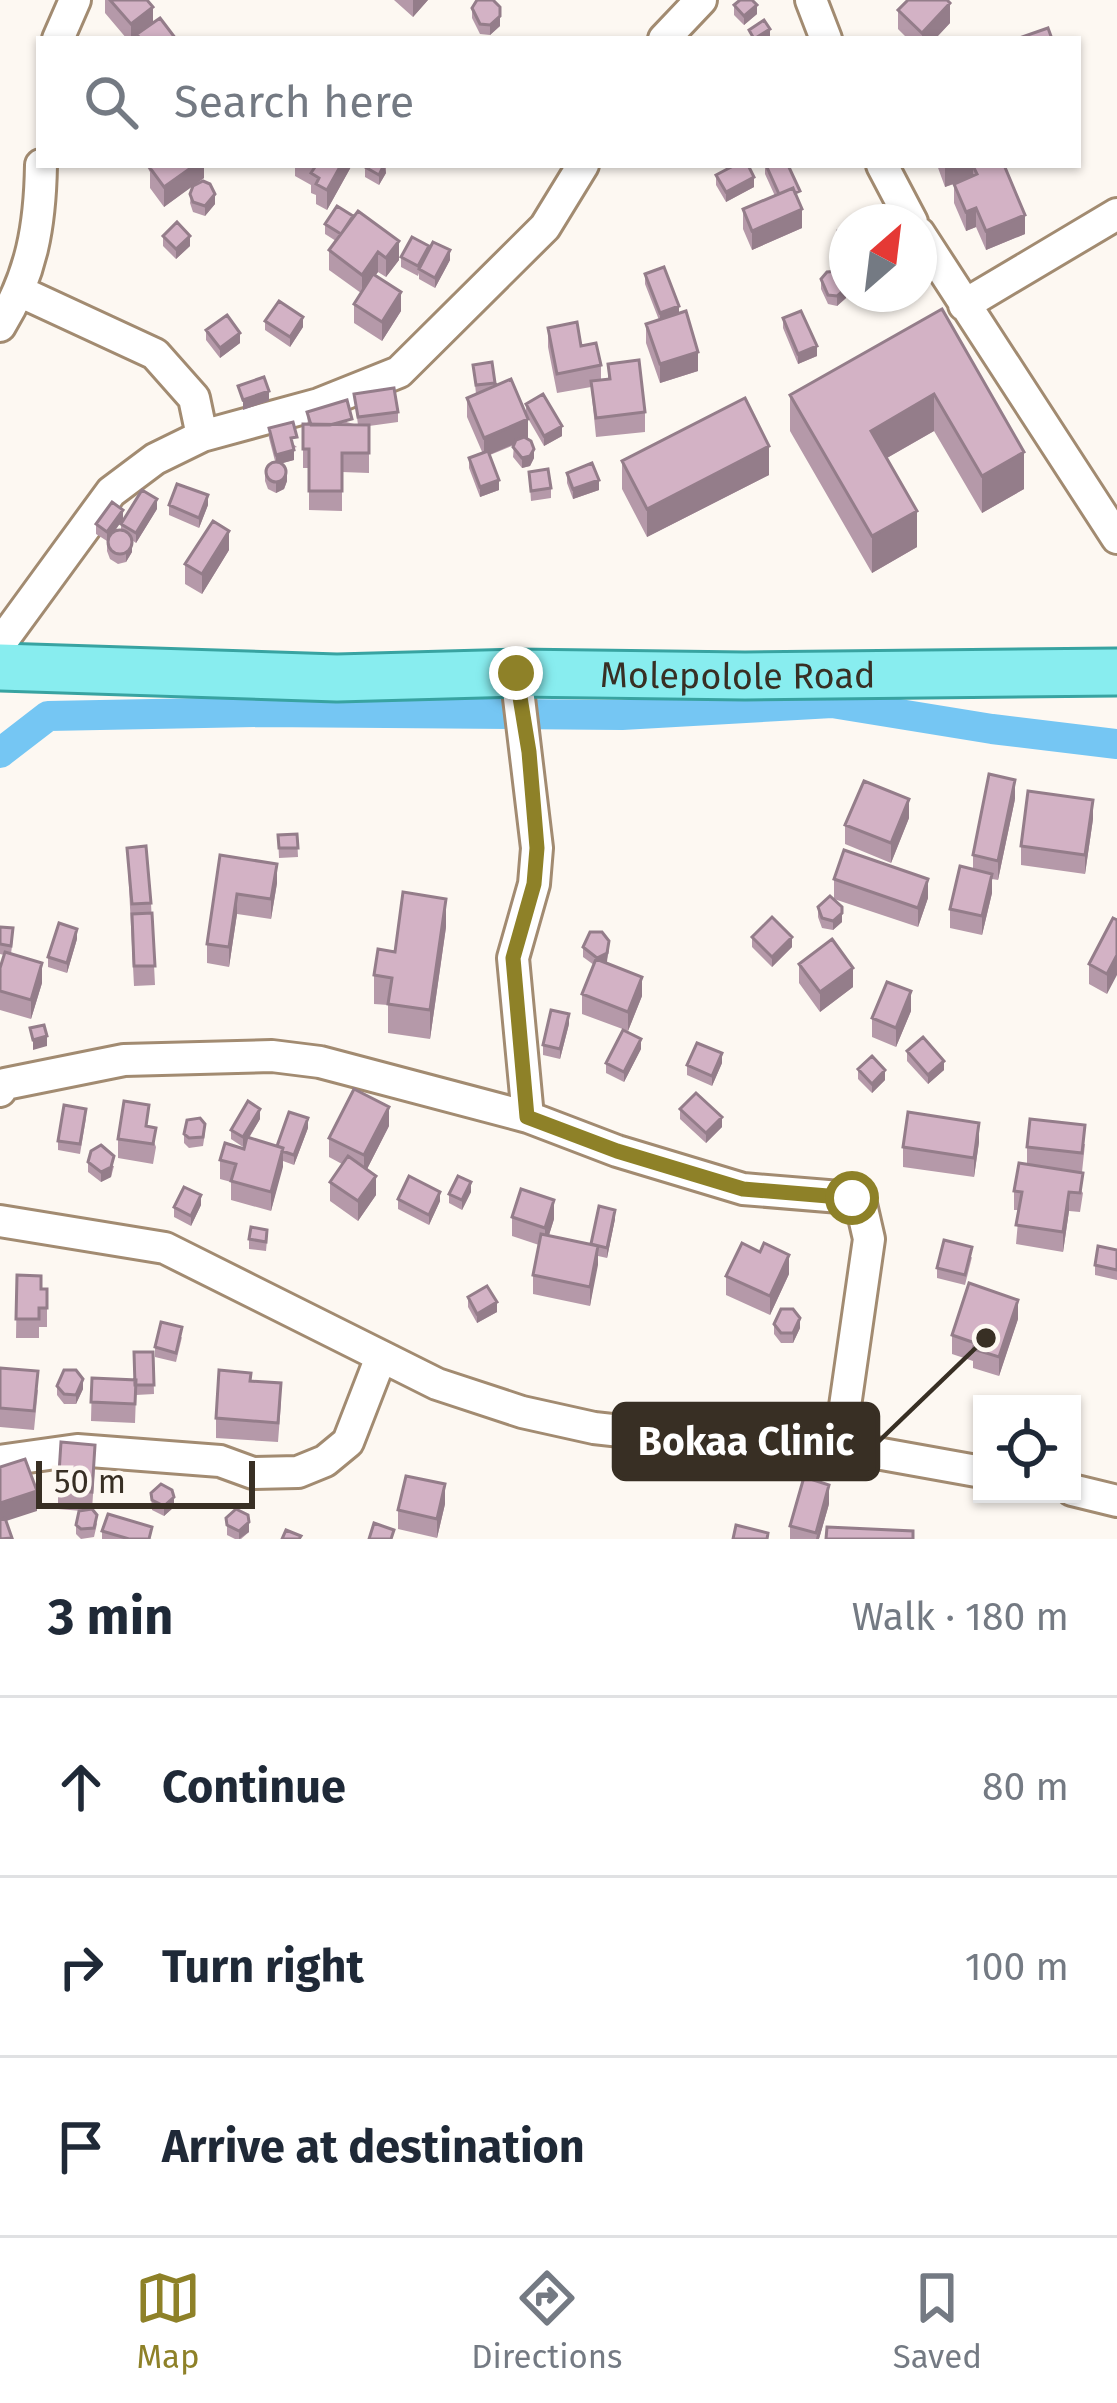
<!DOCTYPE html>
<meta charset="utf-8">
<style>
:root{--surface:#fff;--page:#f2f2f3;--text:#1f2937;--muted:#747a83;--line:#e0e1e3;--accent:#8e8128}
body{margin:0;font-family:"Fira Sans",sans-serif;background:var(--page);color:var(--text)}
.controls{position:absolute;right:36px;bottom:36px;display:grid;overflow:hidden;border-radius:0px;box-shadow:0 3px 9px #0004}
.controls button{width:108px;height:108px;display:grid;place-items:center;padding:0;border:0;border-bottom:3px solid var(--line);background:var(--surface);color:var(--text);font:60px sans-serif}
.compass{position:absolute;left:829px;top:204px;width:108px;height:108px;border-radius:50%;background:var(--surface);box-shadow:0 3px 9px #0004;rotate:28deg}
.scale{position:absolute;left:36px;bottom:30px;width:219px;box-sizing:border-box;padding-left:12px;border:6px solid #382f24;border-top:0;font-size:33px;line-height:42px;white-space:nowrap;color:#382f24;-webkit-text-stroke:9px #fdf8f2;paint-order:stroke}
.stop{position:absolute;width:36px;height:36px;margin:-27px;border:9px solid #8e8128;border-radius:50%;background:#fff}
.stop.end{background:#8e8128;border-color:#fff;box-shadow:0 3px 12px #0008}
.list{margin:0;padding:0;list-style:none}
h2{display:flex;justify-content:space-between;align-items:center;height:156px;margin:0;padding:0 48px;font-size:51px}
h2 small{font-size:39px;font-weight:400;color:var(--muted)}
.list li{display:grid;grid-template-columns:78px 1fr auto;gap:36px;align-items:center;box-sizing:border-box;height:180px;padding:0 48px;border-top:3px solid var(--line)}
.list b{display:block;font-size:45px;white-space:nowrap}
.list em{font-size:39px;font-style:normal;color:var(--muted)}
.icon{flex:none;width:66px;height:66px;fill:none;stroke:currentColor;stroke-width:2;stroke-linecap:round;stroke-linejoin:round}
.map{position:relative;flex:none;width:1117px;height:1539px;overflow:hidden}
.search{position:absolute;background:var(--surface);box-shadow:0 3px 9px #0004;left:36px;right:36px;top:36px;height:132px;display:flex;align-items:center;gap:30px;box-sizing:border-box;padding:0 42px;border-radius:0px;color:var(--muted);font-size:45px}
.sheet{height:696px;background:var(--surface)}
nav{display:flex;justify-content:space-around;align-items:center;box-sizing:border-box;height:168px;border-top:3px solid var(--line);background:var(--surface);font-size:33px;color:var(--muted)}
nav a{display:grid;justify-items:center;gap:6px}
nav .on{color:var(--accent)}
.map>svg:first-child{display:block}
.lines{fill:none;stroke-linecap:round;stroke-linejoin:round}
.canal{stroke:#75c6f3;stroke-width:30}
.street-casing{stroke:#a28b71;stroke-width:36}
.primary-casing{stroke:#38a3a1;stroke-width:51}
.street{stroke:#fff;stroke-width:30}
.primary{stroke:#88edef;stroke-width:45}
.wall{fill:#b599a9}
.shaded-wall{fill:#947d8a}
.building{fill:#d3b2c5;stroke:#947d8a;stroke-width:3}
.route{stroke:#8e8128;stroke-width:15}
.labels{text-anchor:middle;stroke-width:12;stroke-linejoin:round;paint-order:stroke}
.street-label{font-size:36px;fill:#382f24;stroke:#fdf8f2}
.leader{fill:none;stroke:#382f24;stroke-width:4.5}
.callout-dot{fill:#382f24;stroke:#fdf8f2;stroke-width:4.5}
.callout{fill:#382f24;stroke:#382f24;stroke-width:4.5}
.callout-label{font-size:39px;text-anchor:middle;font-weight:bold;fill:#fff}
</style>
<div class="map">
<svg width="1117" height="1539" viewBox="0 0 1117 1539">
<rect width="100%" height="100%" fill="#fdf8f2"/>
<g class="lines">
<path class="canal" d="M0 753 48 716 262 712 622 715 832 703 992 729 1117 744"/>
<defs>
<path id="street" d="M811 0 826 39
M58 39 75 0
M664 39 701 0
M882 165 912 222
M919 233 1117 538
M964 305 1117 214
M0 326C32 274 40 225 41 165
M202 436 319 404 399 372 545 227 583 165
M0 644 111 492 155 459 202 436 194 398 155 354 21 292
M516 673 537 848 534 884 513 958 528 1117
M0 1091 5 1084 124 1060 272 1056 320 1062 528 1117 617 1151 743 1189 852 1198 861 1204 869 1239 838 1455
M0 1221 165 1248 437 1384 522 1412 594 1428 838 1455 843 1447 982 1472
M0 1461 77 1450 220 1461 253 1473 298 1472 325 1461 348 1442 381 1357
M1072 1490 1117 1501"/>
<g id="primary">
<path id="s1" d="M0 667 337 678 516 673 745 676 1117 672"/>
</g>
</defs>
<use href="#street" class="street-casing"/>
<use href="#primary" class="primary-casing"/>
<use href="#street" class="street"/>
<use href="#primary" class="primary"/>
</g>
<path class="wall" d="M105 0H147L153 23 176 39H127L105 13Z
M394 0H428L413 17Z
M734 5 757 14 744 25 734 15Z
M500 7V26L490 35 480 34 472 18V8Z
M898 10 950 23 935 39H908L898 29Z
M146 165H204V178L194 185 215 204 205 216 193 212 190 203 192 186 164 207 150 188V172Z
M295 165H352L327 210 316 204V195L311 193V185L295 176Z
M386 165V173L379 185 365 177V167Z
M765 165 800 201H799L802 228 752 250 743 229V209L775 196 765 174Z
M937 165H1004L1025 234 986 250 976 227 966 231 954 203V184L945 187Z
M716 175 754 187 726 202 716 185Z
M325 224 399 260 386 277 378 272 375 276 401 311 382 341 354 323V304L361 293 329 270V250L336 241 325 234Z
M838 231H847V262H839Z
M163 236 190 246 176 259 163 246Z
M429 250 450 260 435 288 419 279V273L418 276 401 267V257Z
M645 274 679 313 698 371 660 383 646 343V324L659 320 645 284Z
M821 279 846 288V298L837 306 828 304 821 289Z
M942 309 1024 489 982 513 934 431 887 458 917 547 872 573 790 431V395Z
M783 318 817 356 798 364 783 328Z
M265 321 303 327 290 347 265 330Z
M548 328 581 346 601 365V380L608 379V364L645 412V432L596 437 591 387 557 393 548 347Z
M206 330 240 343 220 358 206 340Z
M492 362 495 386 526 414V404L562 436 544 446 526 415 527 439 534 458 530 466 522 468 513 457 514 445 490 455 499 490 480 497 469 468V458L483 454 467 417V398L476 394 473 365Z
M354 394 398 412V422L369 426V473L342 472V511L309 510V468H303V424L308 425 307 412 358 425Z
M269 428 297 447 293 448 294 460 282 463 287 481 284 489 276 493 268 489 265 481V471L275 461 269 438Z
M622 461 769 475 647 537 622 489Z
M529 472 551 488V498L531 501Z
M567 473 599 490 573 499 567 483Z
M169 505H208L199 528 169 515Z
M157 509 136 543 132 540V552L126 562 118 564 110 559 107 551V541L96 534V524L123 519 114 532 121 529V524Z
M229 550 202 594 185 584V564Z
M1015 799 998 880 992 879V893L982 935 950 928V909L973 869V855Z
M909 818 891 863 845 844V825Z
M1093 819 1085 874 1021 865V846Z
M297 834 298 857 279 858 278 835Z
M127 848 151 903 155 985 134 986Z
M220 855 277 883 271 919 237 914 229 967 207 963V944Z
M834 879 928 898 918 927 834 899Z
M818 907H842V922L833 930 822 928 818 917Z
M1113 918 1107 994 1089 984V964Z
M0 927 13 938 11 954 42 983 31 1019 0 1010V969L4 955 0 954Z
M446 927 430 1039 388 1033V1005L374 1004V975L395 952Z
M752 937 792 947 772 967 752 947Z
M77 939 67 973 48 967V957Z
M583 947 609 951 606 963 642 996 628 1031 582 1014V994L594 965 583 957Z
M799 964 853 987 820 1012 799 983Z
M911 1011 896 1047 872 1037V1018Z
M569 1024 560 1059 543 1055V1045Z
M641 1049 624 1082 606 1073V1063Z
M907 1051 944 1070 928 1084 907 1061Z
M722 1063 712 1086 687 1075V1065Z
M858 1069 885 1080 872 1093 858 1079Z
M680 1109 722 1127 706 1143 680 1119Z
M86 1118 80 1154 58 1150V1141Z
M260 1119 249 1138 277 1146 308 1128 294 1165 283 1161 271 1211 231 1200V1182L220 1179V1160L244 1149 245 1144 243 1147 231 1139V1130Z
M148 1126 156 1147 153 1164 118 1158V1139Z
M389 1126 367 1169 376 1195 358 1221 330 1201V1182L342 1164 329 1157V1138Z
M205 1133 203 1146 189 1148 184 1143V1134Z
M979 1142 974 1177 903 1167V1147Z
M1085 1144 1082 1172 1065 1170 1083 1193 1080 1212 1069 1211 1063 1252 1016 1244 1019 1210H1014V1191L1027 1165V1147Z
M88 1162 114 1166 111 1177 101 1182 88 1172Z
M471 1192 462 1210 449 1203V1194Z
M398 1199 440 1201 429 1225 398 1209Z
M201 1205 191 1226 174 1217V1207Z
M512 1217 554 1219 549 1235 591 1244 615 1219 607 1258 598 1256 590 1306 533 1294V1275L539 1245 512 1236Z
M249 1239 267 1240 266 1251 249 1249Z
M1117 1250V1280L1095 1275V1265Z
M972 1257 965 1285 937 1278V1268Z
M789 1274 770 1315 726 1295V1276Z
M17 1275 41 1289H47V1327H39V1338H16Z
M468 1297 497 1312 477 1323 468 1307Z
M1018 1319 999 1376 973 1368V1361L952 1354V1335Z
M774 1324 800 1328 793 1343H781L774 1334Z
M182 1337 176 1362 155 1357V1347Z
M153 1352 154 1394 136 1395 135 1423 91 1421 92 1378 135 1380Z
M0 1368 38 1390 34 1430 0 1427Z
M251 1381 281 1403 278 1442 216 1438V1418Z
M57 1386 83 1389 76 1404H64L57 1395Z
M95 1464 92 1510 97 1524 94 1537 81 1539 76 1534V1525L82 1511 58 1509V1489Z
M151 1493 174 1507 164 1516 152 1510Z
M445 1504 437 1538 398 1529V1510Z
M829 1504 819 1539H790V1526Z
M227 1525 249 1532 241 1539H235L227 1535Z
M102 1531 152 1539H102Z"/>
<path class="shaded-wall" d="M413 0H428L413 17Z
M950 3V23L935 39H922V33Z
M757 5V14L744 25V16Z
M153 7V26L137 34 136 39H131V24Z
M500 16V26L490 35V25Z
M770 29V39H754Z
M195 165H204V178L164 207V187Z
M341 165H352L327 210V190Z
M384 165 386 173 379 185V175Z
M952 165H987L973 166V176L945 187V167Z
M754 177V187L726 202V192Z
M215 194V204L205 216V206Z
M976 208V227L966 231V212Z
M802 209V228L752 250V231Z
M1025 215V234L986 250V231Z
M190 236V246L176 259V249Z
M399 241V260L386 277V258Z
M450 250V260L435 288V278Z
M378 252V272L362 294V275Z
M846 288V298L837 306V296Z
M401 292V311L382 341V322Z
M679 306V316L660 323V313Z
M303 317V327L290 347V337Z
M240 333V343L220 358V348Z
M817 346V356L798 364V354Z
M698 352V371L660 383V364Z
M269 391V401L243 410V400Z
M934 394V431L871 467V431Z
M528 419V438L484 457V438Z
M562 426V436L544 446V436Z
M769 446V475L647 537V509Z
M534 449V458L530 466 522 468V458Z
M294 450V460L276 465V455Z
M1024 452V489L982 513V476Z
M287 472V481L284 489 276 493V483Z
M499 480V490L480 497V487Z
M599 480V490L573 499V489Z
M208 495V505L199 528V518Z
M157 499V509L136 543V533Z
M123 510V519L107 542V532Z
M917 511V547L872 573V536Z
M229 531V550L202 594V574Z
M132 542V552L126 562V553Z
M1015 780V799L998 880V861Z
M909 799V818L891 863V843Z
M1093 800V819L1085 874V855Z
M277 864V883L271 919V899Z
M992 874V893L982 935V916Z
M928 879V898L918 927V908Z
M237 894V914L229 967V947Z
M446 899V927L430 1039V1010Z
M842 913V922L833 930V921Z
M77 929V939L67 973V963Z
M792 937V947L772 967V957Z
M609 941 607 962 597 967V958Z
M1117 955V975L1107 994V974Z
M42 963V983L31 1019V1000Z
M853 968V987L820 1012V992Z
M642 977V996L628 1031V1012Z
M911 991V1011L896 1047V1028Z
M569 1014V1024L560 1059V1049Z
M47 1036V1046L33 1050V1040Z
M641 1039V1049L624 1082V1072Z
M722 1053V1063L712 1086V1076Z
M944 1061V1070L928 1084V1075Z
M885 1070V1080L872 1093V1084Z
M389 1107V1126L364 1175V1155Z
M260 1109V1119L243 1147V1137Z
M722 1117V1127L706 1143V1133Z
M308 1118V1128L294 1165V1155Z
M979 1123V1142L974 1177V1158Z
M283 1148V1167L271 1211V1192Z
M114 1156 111 1177 101 1182V1172Z
M376 1176V1195L358 1221V1201Z
M471 1182V1192L462 1210V1200Z
M440 1192V1201L429 1225V1215Z
M1069 1192V1211L1063 1252V1232Z
M201 1195V1205L191 1226V1216Z
M554 1200V1219L545 1248V1228Z
M615 1210V1219L607 1258V1248Z
M598 1246V1265L590 1306V1287Z
M789 1255V1274L770 1315V1296Z
M1018 1300V1319L999 1376V1357Z
M497 1302V1312L477 1323V1314Z
M800 1318V1328L793 1343V1333Z
M83 1379V1389L76 1404V1395Z
M445 1484V1504L437 1538V1519Z
M829 1485V1504L819 1539H816Z
M37 1491V1511L0 1523V1503Z
M174 1497V1507L164 1516V1506Z
M249 1522V1532L239 1539V1531Z"/>
<path class="building" d="M110 0H147L153 7 131 24Z
M477 0H493L500 7V16L490 25 480 24 472 8Z
M740 0H752L757 5 744 16 734 5Z
M908 0H947L950 3 922 33 898 10Z
M160 18 176 39H140L137 34Z
M764 20 770 29 754 39 749 30Z
M1048 28 1052 39H1016Z
M155 165H195L164 187 150 168Z
M310 165H341L327 190 316 184 319 178 311 173 315 167Z
M366 165H384L379 175 365 167Z
M735 165H748L754 177 726 192 716 175Z
M766 165H788L800 191 795 193 793 188 779 194Z
M975 165H1004L1025 215 986 231 976 208 966 212 954 184 977 174 973 166Z
M203 181 210 184 215 194 205 206 193 202 190 194 193 186Z
M793 188 802 209 752 231 743 209Z
M337 206 353 216 341 234 325 224Z
M358 211 399 241 386 258 378 252 362 275 329 250Z
M177 222 190 236 176 249 163 236Z
M838 231H847V252H839Z
M412 237 429 246 418 266 401 257Z
M433 242 450 250 435 278 419 269Z
M664 267 679 306 660 313 645 274Z
M839 271 847 280 846 288 837 296 828 295 821 279 827 272Z
M373 274 401 292 382 322 354 304Z
M279 301 303 317 290 337 265 321Z
M942 309 1024 452 982 476 934 394 871 431 917 511 872 536 790 395Z
M686 311 698 352 660 364 646 324Z
M801 311 817 346 798 354 783 318Z
M227 315 240 333 220 348 206 330Z
M577 322 581 346 596 343 601 365 557 374 548 328Z
M639 360 645 412 596 418 591 381 610 379 608 364Z
M492 362 495 383 476 385 473 365Z
M264 377 269 391 243 400 238 386Z
M511 379 528 419 484 438 467 398Z
M394 388 398 412 358 417 354 394Z
M543 394 562 426 544 436 526 404Z
M745 398 769 446 647 509 622 461Z
M347 400 352 419 330 425H311L307 412Z
M293 422 297 437 291 438 294 450 276 455 269 428Z
M303 424 369 425V453H342V491H309V449H303Z
M524 437 531 441 534 449 530 456 522 458 513 447 516 440Z
M488 451 499 480 480 487 469 458Z
M266 472a10 10 0 1 1 20 0a10 10 0 1 1-20 0Z
M592 463 599 480 573 489 567 473Z
M548 469 551 488 531 491 529 472Z
M177 484 208 495 199 518 169 505Z
M142 490 157 499 136 533 121 524Z
M112 502 123 510 107 532 96 524Z
M213 521 229 531 202 574 185 564Z
M108 542a12 12 0 1 1 24 0a12 12 0 1 1-24 0Z
M989 774 1015 780 998 861 973 855Z
M864 781 909 799 891 843 845 825Z
M1028 791 1093 800 1085 855 1021 846Z
M297 834 298 848H279L278 835Z
M146 846 151 903 132 904 127 848Z
M844 850 928 879 918 908 834 879Z
M220 855 277 864 271 899 237 894 229 947 207 944Z
M960 866 992 874 982 916 950 909Z
M403 892 446 899 430 1010 388 1004 392 978 374 975 378 949 395 952Z
M830 896 842 907V913L833 921 822 918 818 907Z
M152 913 155 966H134L132 914Z
M772 917 792 937 772 957 752 937Z
M1113 918 1117 920V955L1107 974 1089 964Z
M59 923 77 929 67 963 48 957Z
M0 927 13 928 11 946 0 944Z
M590 932H602L609 941 607 953 597 958 583 947Z
M832 939 853 968 820 992 799 964Z
M5 952 42 963 31 1000 0 991V968Z
M596 959 642 977 628 1012 582 994Z
M887 982 911 991 896 1028 872 1018Z
M551 1010 569 1014 560 1049 543 1045Z
M44 1025 47 1036 33 1040 30 1028Z
M623 1030 641 1039 624 1072 606 1063Z
M923 1037 944 1061 928 1075 907 1051Z
M697 1043 722 1053 712 1076 687 1065Z
M872 1056 885 1070 872 1084 858 1069Z
M354 1089 389 1107 364 1155 329 1138Z
M696 1093 722 1117 706 1133 680 1109Z
M124 1101 149 1105 146 1126 156 1128 153 1144 118 1139Z
M248 1101 260 1109 243 1137 231 1130Z
M64 1105 86 1109 80 1144 58 1141Z
M289 1112 308 1118 294 1155 282 1151 283 1148 277 1146Z
M908 1112 979 1123 974 1158 903 1147Z
M200 1118 205 1124 203 1137 189 1138 184 1134 187 1120Z
M1030 1119 1085 1125 1082 1153 1027 1147Z
M247 1137 283 1148 271 1192 231 1181 236 1164 220 1160 225 1143 244 1149Z
M101 1145 114 1156 111 1167 101 1172 88 1162 91 1151Z
M348 1156 376 1176 358 1201 330 1182Z
M1019 1163 1083 1173 1080 1193 1069 1192 1063 1232 1016 1225 1022 1192 1014 1191Z
M409 1176 440 1192 429 1215 398 1199Z
M458 1176 471 1182 462 1200 449 1194Z
M184 1187 201 1195 191 1216 174 1207Z
M521 1189 554 1200 545 1228 512 1217Z
M599 1206 615 1210 607 1248 591 1244Z
M251 1227 267 1230 266 1242 249 1239Z
M541 1234 598 1246 590 1287 533 1275Z
M944 1240 972 1247 965 1275 937 1268Z
M742 1243 760 1252 764 1243 789 1255 770 1296 726 1276Z
M1098 1246 1117 1250V1270L1095 1265Z
M17 1275 41 1276V1289H47V1308H39V1319H16Z
M969 1283 1018 1300 999 1357 973 1349 975 1343 952 1335Z
M487 1286 497 1302 477 1314 468 1297Z
M781 1309H793L800 1318 793 1333H781L774 1324Z
M161 1322 182 1327 176 1353 155 1347Z
M134 1352H153L154 1385H135Z
M0 1368 38 1371 34 1411 0 1408Z
M64 1370H76L83 1379 76 1395 64 1394 57 1386Z
M219 1370 251 1373 250 1381 281 1383 278 1423 216 1418Z
M92 1378 136 1380 135 1404 91 1402Z
M61 1442 95 1445 92 1492 58 1489Z
M25 1459 37 1491 0 1503V1467Z
M406 1476 445 1484 437 1519 398 1510Z
M804 1477 829 1485 816 1533 790 1526Z
M161 1484 172 1490 174 1497 164 1506 152 1500 151 1493Z
M92 1509 97 1515 94 1528 81 1529 76 1525 79 1511Z
M236 1509 248 1515 249 1522 239 1531 227 1525 226 1518Z
M108 1514 152 1527 149 1539H129L102 1531Z
M5 1518 12 1538 0 1539V1520Z
M374 1523 394 1530 391 1539H369Z
M736 1525 768 1533 767 1539H733Z
M827 1527 913 1531V1539H826Z
M286 1530 301 1536 299 1539H282Z"/>
<g class="lines">
<path class="route" d="M516 673 529 752 537 848 534 884 513 958 527 1117 617 1151 743 1189 852 1198"/>
</g>
<g class="labels">
<g class="street-label">
<text dy="13" stroke="none"><textPath href="#s1" startOffset="738">Molepolole Road</textPath></text>
</g>
</g>
<path class="leader" d="M986 1338L878 1442"/>
<circle class="callout-dot" cx="986" cy="1338" r="12"/>
<rect class="callout" x="614" y="1404" width="264" height="75" rx="12"/>
<g class="callout-label">
<text x="746" y="1455">Bokaa Clinic</text>
</g>
</svg>
<div class="controls">
<button><svg class="icon" aria-label="locate" viewBox="0 0 24 24"><circle cx="12" cy="12" r="6"/><path d="M12 2v4M12 18v4M2 12h4M18 12h4"/></svg></button>
</div>
<svg class="compass" viewBox="-18 -18 36 36"><path d="M0-13l5 13h-10z" fill="#e53935"/><path d="M0 13l5-13h-10z" fill="#747a83"/></svg>
<div class="scale">50 m</div>
<div class="stop" style="left:852px;top:1198px"></div>
<div class="stop end" style="left:516px;top:673px"></div>
<div class="search"><svg class="icon" aria-label="search" viewBox="0 0 24 24"><circle cx="10" cy="10" r="6"/><path d="M15 15l6 6"/></svg>Search here</div>
</div>
<section class="sheet">
<h2>3 min<small>Walk · 180 m</small></h2>
<ul class="list">
<li><svg class="icon" aria-label="ahead" viewBox="0 0 24 24"><path d="M12 20V5M6 11l6-6 6 6"/></svg><div><b>Continue</b></div><em>80 m</em></li>
<li><svg class="icon" aria-label="right" viewBox="0 0 24 24"><path d="M7 20v-9h11M14 6l5 5-5 5"/></svg><div><b>Turn right</b></div><em>100 m</em></li>
<li><svg class="icon" aria-label="arrive" viewBox="0 0 24 24"><path d="M6 21V4h12l-3 4 3 4H6"/></svg><div><b>Arrive at destination</b></div></li>
</ul>
</section>
<nav>
<a class="on"><svg class="icon" aria-label="map" viewBox="0 0 24 24"><path d="M3 6l6-2 6 2 6-2v14l-6 2-6-2-6 2zM9 4v14M15 6v14"/></svg>Map</a>
<a><svg class="icon" aria-label="directions" viewBox="0 0 24 24"><path d="M12 3l9 9-9 9-9-9zM9 14v-3h6M13 9l2 2-2 2"/></svg>Directions</a>
<a><svg class="icon" aria-label="saved" viewBox="0 0 24 24"><path d="M7 4h10v16l-5-4-5 4z"/></svg>Saved</a>
</nav>
